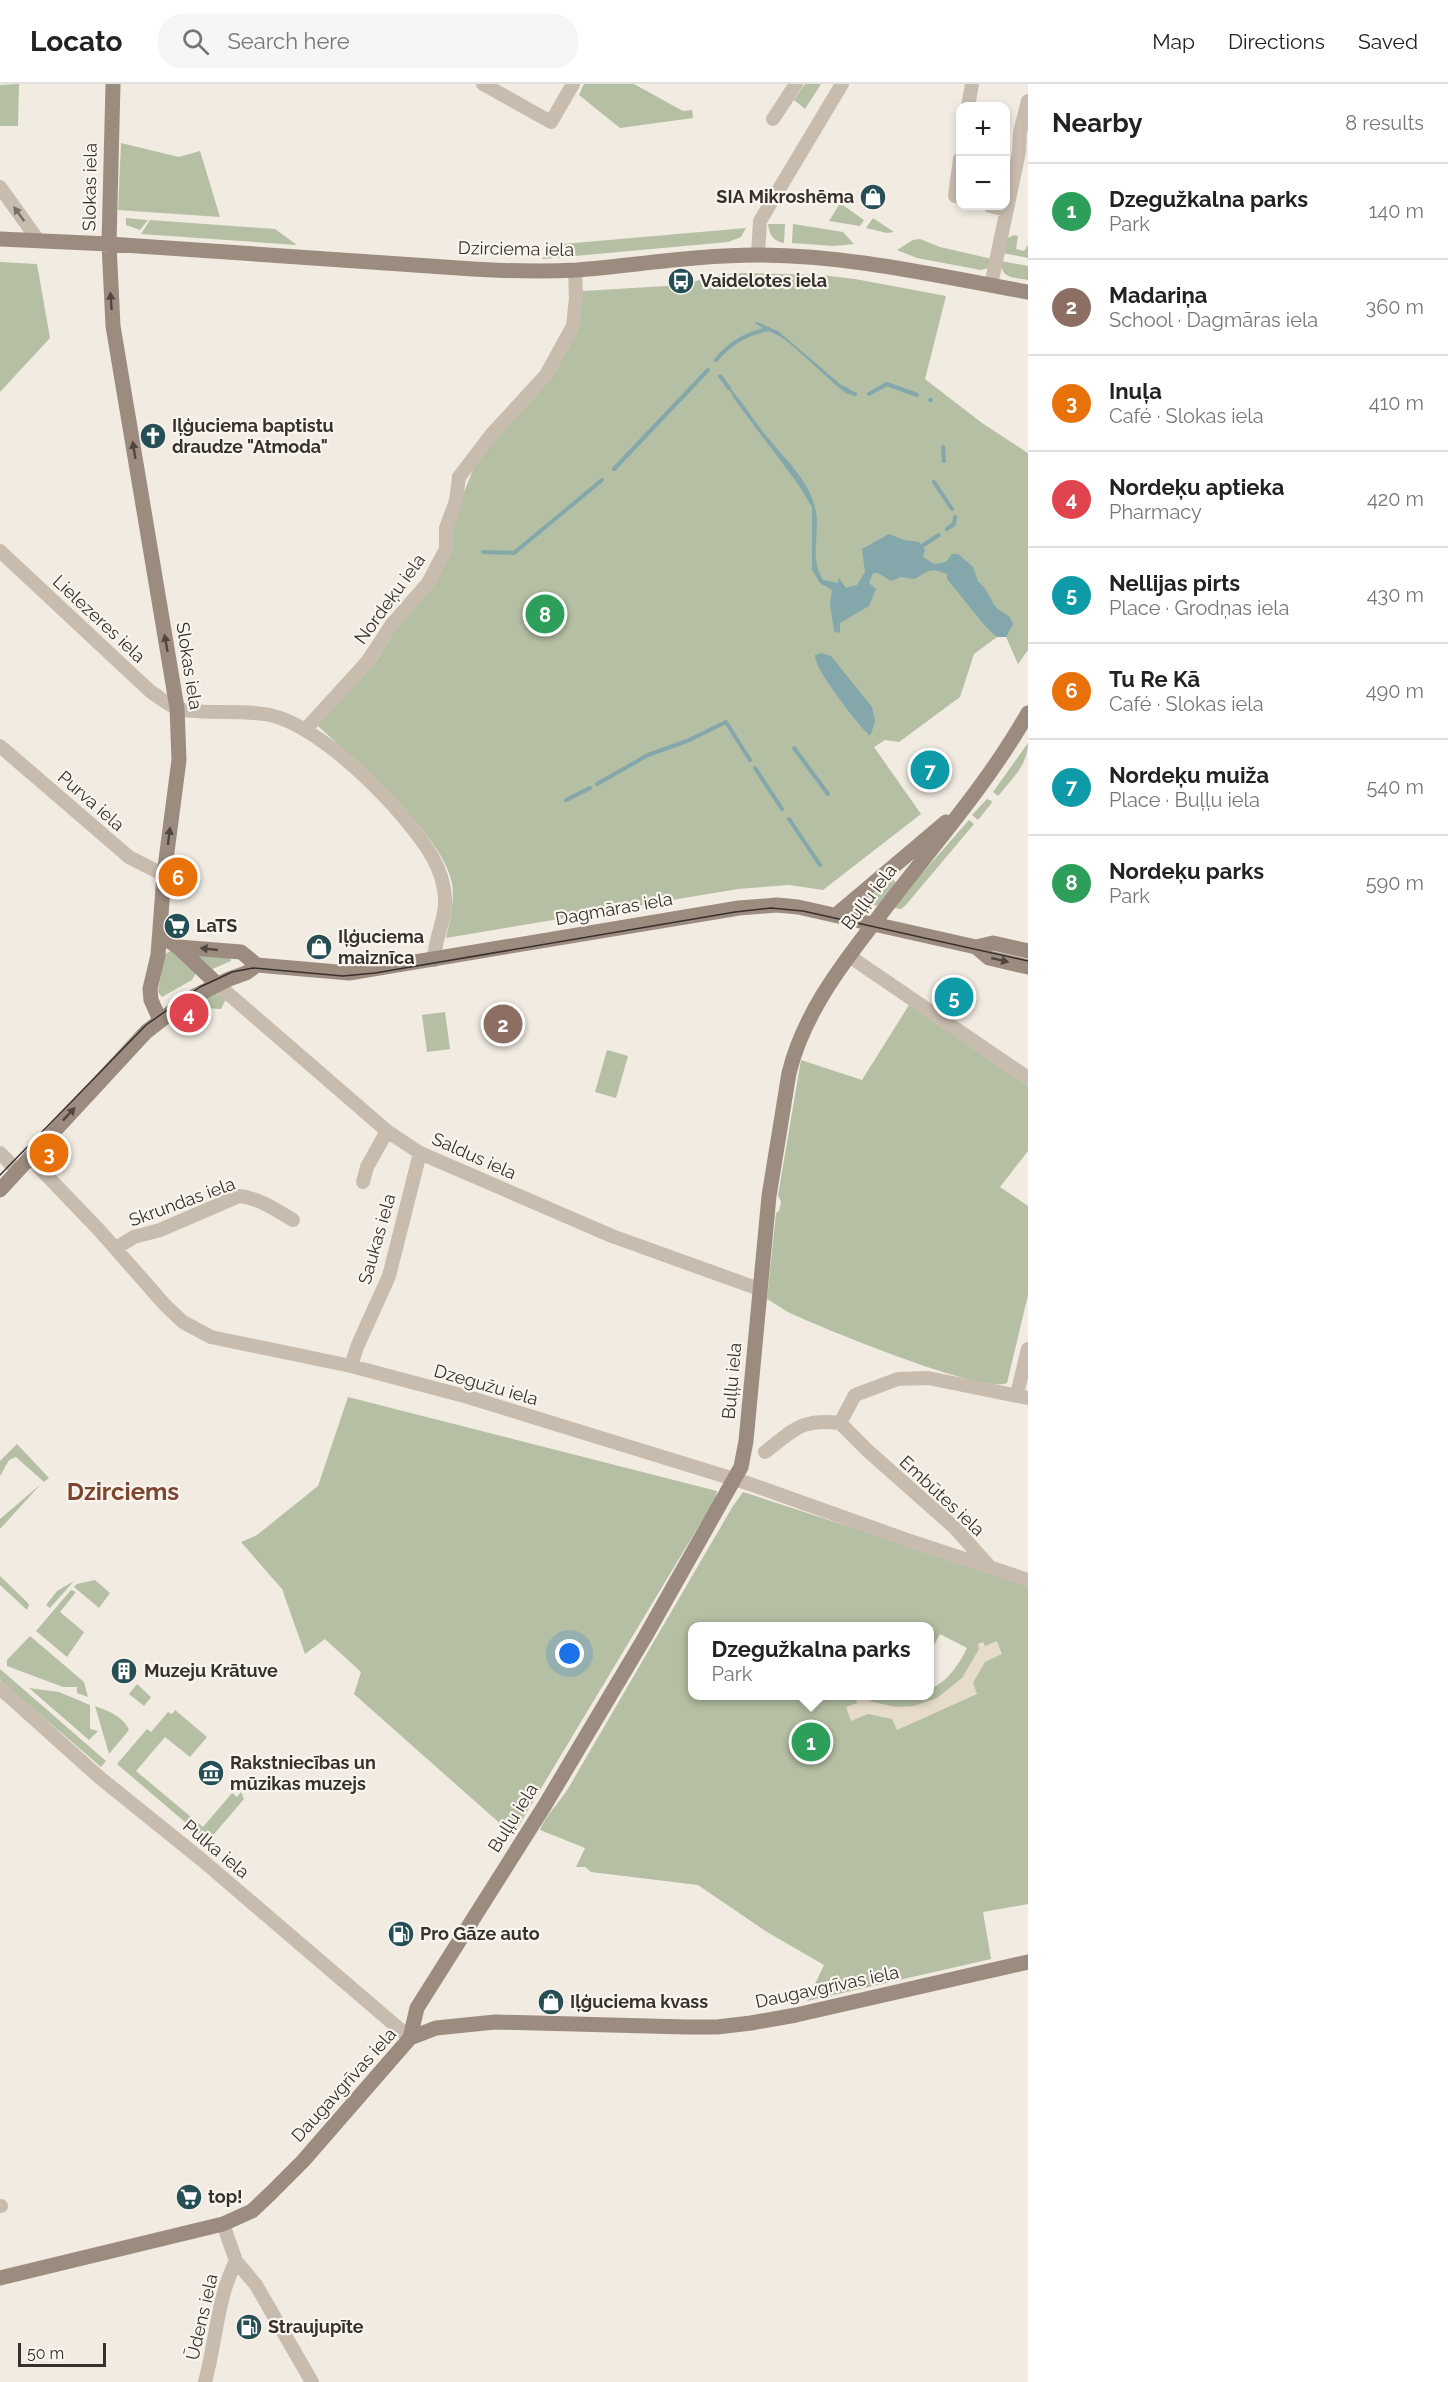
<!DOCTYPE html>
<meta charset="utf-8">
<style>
:root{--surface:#fff;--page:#f6f6f6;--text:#222;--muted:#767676;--line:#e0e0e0;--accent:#264f55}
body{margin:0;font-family:Raleway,sans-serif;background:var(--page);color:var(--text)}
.controls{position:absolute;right:18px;top:18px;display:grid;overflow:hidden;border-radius:12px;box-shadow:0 3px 9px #0003}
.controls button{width:54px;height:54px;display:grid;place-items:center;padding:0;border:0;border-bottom:2px solid var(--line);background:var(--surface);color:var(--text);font:30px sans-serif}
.scale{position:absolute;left:18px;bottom:15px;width:88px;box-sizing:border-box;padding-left:6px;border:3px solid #38302c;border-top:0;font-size:16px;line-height:21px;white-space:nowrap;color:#38302c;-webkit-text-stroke:4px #f9f5ee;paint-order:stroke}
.you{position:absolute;left:570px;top:1570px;width:21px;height:21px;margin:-15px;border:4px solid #fff;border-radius:50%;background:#1a73e8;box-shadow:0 0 0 9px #1a73e833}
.badge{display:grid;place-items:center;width:39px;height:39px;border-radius:50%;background:var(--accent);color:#fff;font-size:20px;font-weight:700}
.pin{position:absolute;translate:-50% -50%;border:3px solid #fff;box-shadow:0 2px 6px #0006}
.popup{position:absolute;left:688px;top:1538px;width:246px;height:78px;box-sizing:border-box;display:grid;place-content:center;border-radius:12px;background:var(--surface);filter:drop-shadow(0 2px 4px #0005);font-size:20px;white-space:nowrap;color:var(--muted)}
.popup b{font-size:22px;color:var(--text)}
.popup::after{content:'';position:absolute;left:50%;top:100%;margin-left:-12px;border:12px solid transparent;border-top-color:var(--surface)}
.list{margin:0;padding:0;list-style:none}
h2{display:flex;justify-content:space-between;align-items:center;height:78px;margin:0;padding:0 24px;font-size:26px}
h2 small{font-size:20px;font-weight:400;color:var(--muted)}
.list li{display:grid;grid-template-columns:39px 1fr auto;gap:18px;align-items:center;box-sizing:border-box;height:96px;padding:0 24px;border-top:2px solid var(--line)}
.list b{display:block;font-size:22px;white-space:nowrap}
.list p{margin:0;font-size:20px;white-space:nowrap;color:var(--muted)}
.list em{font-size:20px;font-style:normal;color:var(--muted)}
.icon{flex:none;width:33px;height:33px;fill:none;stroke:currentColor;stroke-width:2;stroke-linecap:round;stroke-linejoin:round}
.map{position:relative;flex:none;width:1028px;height:2298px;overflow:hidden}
header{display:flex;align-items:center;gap:36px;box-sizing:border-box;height:84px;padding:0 30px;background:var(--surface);border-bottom:2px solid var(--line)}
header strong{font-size:28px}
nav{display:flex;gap:33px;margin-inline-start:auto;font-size:21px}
.search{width:420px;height:54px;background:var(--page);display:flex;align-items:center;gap:15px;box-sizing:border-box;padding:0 21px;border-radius:24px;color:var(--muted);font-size:22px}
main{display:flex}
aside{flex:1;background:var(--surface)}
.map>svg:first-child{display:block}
.green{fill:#b4bfa3;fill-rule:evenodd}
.plaza{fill:#e7dccb}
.water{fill:#84a7ab}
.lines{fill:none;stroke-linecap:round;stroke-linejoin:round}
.stream{stroke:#84a7ab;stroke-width:4}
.street{stroke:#c8bcaf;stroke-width:14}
.secondary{stroke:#9c8c80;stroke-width:15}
.tram{stroke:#38302c;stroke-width:1.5}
.oneway{fill:#796f67}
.oneway2{fill:#514741}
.labels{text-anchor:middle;stroke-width:4.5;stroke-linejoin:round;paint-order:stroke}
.street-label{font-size:18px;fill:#38302c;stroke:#f9f5ee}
.poi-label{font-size:18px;font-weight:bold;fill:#38302c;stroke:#f9f5ee;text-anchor:start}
.district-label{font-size:24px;font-weight:bold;fill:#7e462e;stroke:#f9f5ee}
</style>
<header>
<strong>Locato</strong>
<div class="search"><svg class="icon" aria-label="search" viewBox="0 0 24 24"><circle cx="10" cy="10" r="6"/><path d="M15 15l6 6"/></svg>Search here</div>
<nav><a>Map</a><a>Directions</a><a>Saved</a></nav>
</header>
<main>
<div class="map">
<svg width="1028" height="2298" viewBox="0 0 1028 2298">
<rect width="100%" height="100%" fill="#f1ebe2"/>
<path class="green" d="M19 0 18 42H0V1Z
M584 0H634L683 27 692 26 693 34 620 44 579 11Z
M805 0H821L805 25 794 16Z
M121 59 179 73 200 67 220 133 118 126Z
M840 119 864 136 860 142 829 137Z
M126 134 148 136 140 146 126 141Z
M873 134 894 148 887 149 866 144Z
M150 136 275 145 297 161 141 150Z
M768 140H785L784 159C774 158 769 150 768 140Z
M793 140 843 148 854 160 834 162 792 159Z
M746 144 741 153 728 158 542 175 551 165 563 160Z
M1014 151 1018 152 1016 165 1024 167 1028 161V174L1003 169 1006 155Z
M920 155 940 163 992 175 988 184 981 186 917 174 897 166 913 156Z
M1001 177 1028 182V196C1013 193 1001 195 1001 177Z
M0 178 37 180 50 254 0 308Z
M744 189 821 191 855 195 946 212 925 295 982 339 1028 369V566L1018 580 1006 553H997L974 570 960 613 899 658 885 656 874 663 921 730 823 806 789 801 738 805 446 854C450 836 455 817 452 799 442 749 354 676 317 641L375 579 397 543 431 502 453 436 474 383 493 357 549 296 580 209 583 207 683 201 716 191Z
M1028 659C1028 681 1011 696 998 712L993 708Z
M987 715 992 717 991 720 978 736 972 731Z
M969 736 974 740 905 822 901 825 895 824V820Z
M893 795 896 799 878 822 863 818Z
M170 867 175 868 195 888V891L192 896 162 913 158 908 164 871Z
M200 870 230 871 231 877 210 886 198 872Z
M212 909 221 911 226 915 221 925 189 923Z
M909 921 1028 1002V1067L1000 1103 1028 1122V1211L1007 1299C983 1310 830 1247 799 1233 788 1229 777 1221 767 1215L776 1129 779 1127 781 1118 778 1111 801 976 862 996Z
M445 928 450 965 427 968 422 931Z
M607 966 628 972 616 1014 595 1008Z
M348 1313 717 1407 715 1415 513 1751 354 1610 361 1588 325 1555 305 1570 282 1505 241 1458 257 1451 318 1402Z
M17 1360 49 1394 44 1398 16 1373 9 1376 0 1392V1377Z
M41 1400 0 1445V1435Z
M743 1408 1028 1501V1820L983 1828 991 1875 807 1917 824 1881 767 1848 698 1801 591 1788 585 1783H576L585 1764 540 1746C546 1731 560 1718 569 1703L733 1422ZM692 1542 933 1543 930 1569 940 1550 967 1564C959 1581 947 1598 930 1605V1612L900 1613 884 1612H692Z
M0 1492 27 1518 29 1521 27 1526 0 1501Z
M95 1496 110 1509 99 1524 74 1503 77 1500Z
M74 1497 50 1524 46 1521 57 1507Z
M71 1506 76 1508 60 1528 84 1548 67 1573 36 1547Z
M30 1552 84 1598 88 1613 77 1609V1603H63L7 1582V1576Z
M0 1585 106 1677 101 1683 0 1596Z
M137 1600 151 1613 144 1622 129 1610Z
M29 1604 59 1608 90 1621V1645L98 1647 89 1656Z
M95 1622C108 1627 123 1632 129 1646L109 1670Z
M175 1626 207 1653 190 1673 165 1653 136 1687 203 1743 232 1709 237 1713 241 1708 244 1715 209 1756H206L117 1680 147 1645 151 1648 168 1628 172 1630Z"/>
<path class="plaza" d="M997 1557 1002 1570 985 1578 973 1599 977 1610 897 1646 892 1635 868 1630 851 1637 846 1623 857 1619 856 1615 861 1612 863 1616 866 1612H870L869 1617 896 1623 914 1622 937 1614 962 1594 979 1565 978 1560 983 1558 985 1562Z"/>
<path class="water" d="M757 238 778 247 840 300 850 305 847 310C825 293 806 272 784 255 775 249 764 246 755 239Z
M726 300C740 314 751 332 763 348 781 371 811 397 816 428 820 452 809 473 823 496L838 499 839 494 846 504 857 501 865 488 862 465 889 450 904 456 919 458 925 466 923 473 934 480 946 478 952 470H958L973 483 978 497 985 504 994 521 999 526 1009 532 1013 540 1006 553H997L986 543 947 495V490C930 483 930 486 914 495L901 493 891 497 878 489H873L869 499 876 505 869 522 840 539V548L837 549 834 547 830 519 832 506 820 499 812 486V423L798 400 735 316Z
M821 569 831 572 872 623 875 637 871 650 869 651C857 639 814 585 815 571Z"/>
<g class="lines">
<path class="stream" d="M716 276C730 259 747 249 769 245
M720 292 729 304
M847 307 855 310
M869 310 887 300 917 311
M930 316H931
M943 363 944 377
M614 385 708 286
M934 398 952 425
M947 445 954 440 955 433
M922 462 939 451
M483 468 514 469 602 396
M794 664 828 710
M755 684 782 725
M597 700 648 671 687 657 726 638 750 676
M566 716 590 704
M789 735 820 781"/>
<path class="street" d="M483 0 551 38 573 0
M968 22 972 0
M773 35 796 0
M960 75 955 112 960 113
M0 103 38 156
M990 122 1006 126
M758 171 760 137 842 0
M991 201 1019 68 1020 48 1028 17
M0 467 151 608C159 613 170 622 179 625 207 631 241 625 270 631 322 642 407 728 433 774 439 785 444 800 445 813 447 835 434 854 434 876
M306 645 367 578 392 540 428 499 446 465V444L456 417 459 393 491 351 546 291 573 242 576 214 575 186
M0 662 129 773 164 791
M849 872 1028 994
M217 900 387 1047 420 1069 612 1152 759 1205
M0 1069 17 1086
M29 1073 100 1147 165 1221 183 1238 211 1253 351 1282 468 1313 750 1400 910 1457 1028 1496
M363 1098 367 1083 387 1047
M116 1164 134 1153 160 1146 239 1112C259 1114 276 1126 293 1136
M351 1282 357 1263 389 1192 420 1069
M1017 1310 1028 1265
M840 1339 855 1311 898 1295 928 1294 1028 1314
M840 1339 868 1367 955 1444 989 1482
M765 1368C794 1346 801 1334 840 1339
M0 1604 99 1693 202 1776 410 1954
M0 2122H1
M223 2140 236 2177 256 2201 312 2298
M205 2298C216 2258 217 2214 236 2177"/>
<path class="secondary" d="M113 0 109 160 113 242 177 624 179 676 164 791 158 871 150 905 151 916 160 936
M0 155 109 160 473 185C507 187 542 188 577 186 637 181 698 171 758 171 850 171 938 192 1028 208
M836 831 946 738
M161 852 178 863 241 868 257 881 349 889 739 824 777 821 798 823 976 863 993 859 1028 867
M178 863 217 900
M976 863 989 874 1028 883
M0 1106 146 948 187 916 229 895 246 889 257 881
M410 1954 417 1924 545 1721 645 1553 741 1383 746 1357 769 1112 789 989C803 932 839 884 874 839 926 769 985 705 1028 629
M0 2194 223 2140 252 2127 271 2109 303 2077 410 1954 436 1944 495 1938 686 1943H717L751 1939 796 1931 1028 1878"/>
<path class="tram" d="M0 1091 146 941 200 903 232 888 253 884 343 892 375 889 735 828 771 824 803 827 1028 877"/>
</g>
<defs><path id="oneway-solid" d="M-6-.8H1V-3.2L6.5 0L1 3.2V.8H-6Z" transform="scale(1.5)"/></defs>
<use class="oneway" href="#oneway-solid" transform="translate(19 130) rotate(-126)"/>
<g class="oneway2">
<use href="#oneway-solid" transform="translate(111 217) rotate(-94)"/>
<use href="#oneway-solid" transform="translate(134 366) rotate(-99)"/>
<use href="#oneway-solid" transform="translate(166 559) rotate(-100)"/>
<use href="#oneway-solid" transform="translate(169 752) rotate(-83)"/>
<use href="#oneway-solid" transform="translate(209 865) rotate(-174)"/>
<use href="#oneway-solid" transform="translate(1000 876) rotate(13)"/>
<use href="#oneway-solid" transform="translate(69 1030) rotate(-47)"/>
</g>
<defs>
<symbol id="shop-disc" viewBox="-11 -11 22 22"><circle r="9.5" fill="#264f55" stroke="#f9f5ee"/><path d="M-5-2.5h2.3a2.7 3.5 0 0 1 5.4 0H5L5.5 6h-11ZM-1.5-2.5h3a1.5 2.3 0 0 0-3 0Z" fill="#fff"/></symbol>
<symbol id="bus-disc" viewBox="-11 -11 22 22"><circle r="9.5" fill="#264f55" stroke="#f9f5ee"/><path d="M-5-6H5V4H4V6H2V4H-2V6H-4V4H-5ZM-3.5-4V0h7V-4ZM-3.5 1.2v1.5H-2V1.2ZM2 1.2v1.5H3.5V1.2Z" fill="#fff"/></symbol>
<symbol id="church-disc" viewBox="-11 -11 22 22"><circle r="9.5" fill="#264f55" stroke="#f9f5ee"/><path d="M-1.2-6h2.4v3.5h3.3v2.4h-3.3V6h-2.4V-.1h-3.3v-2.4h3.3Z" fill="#fff"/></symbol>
<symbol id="supermarket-disc" viewBox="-11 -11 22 22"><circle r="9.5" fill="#264f55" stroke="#f9f5ee"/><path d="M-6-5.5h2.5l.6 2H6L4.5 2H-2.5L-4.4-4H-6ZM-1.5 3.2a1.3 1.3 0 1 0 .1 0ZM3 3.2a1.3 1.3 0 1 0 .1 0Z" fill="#fff"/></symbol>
<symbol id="building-disc" viewBox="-11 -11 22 22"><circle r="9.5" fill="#264f55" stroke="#f9f5ee"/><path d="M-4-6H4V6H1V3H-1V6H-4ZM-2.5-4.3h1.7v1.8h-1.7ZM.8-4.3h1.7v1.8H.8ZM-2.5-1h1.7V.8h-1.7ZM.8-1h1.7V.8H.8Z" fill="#fff"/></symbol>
<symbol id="museum-disc" viewBox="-11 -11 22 22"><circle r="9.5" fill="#264f55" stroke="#f9f5ee"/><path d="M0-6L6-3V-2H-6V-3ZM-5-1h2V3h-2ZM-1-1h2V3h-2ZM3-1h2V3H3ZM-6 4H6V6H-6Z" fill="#fff"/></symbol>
<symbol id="fuel-disc" viewBox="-11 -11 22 22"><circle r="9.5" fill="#264f55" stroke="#f9f5ee"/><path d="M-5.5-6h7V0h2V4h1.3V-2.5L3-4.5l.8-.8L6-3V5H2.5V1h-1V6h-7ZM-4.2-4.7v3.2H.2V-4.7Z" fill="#fff"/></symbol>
</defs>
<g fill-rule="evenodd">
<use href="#shop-disc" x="858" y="98" width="30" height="30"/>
<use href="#bus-disc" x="666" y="182" width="30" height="30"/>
<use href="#church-disc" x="138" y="337" width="30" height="30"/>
<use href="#supermarket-disc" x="162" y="827" width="30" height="30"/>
<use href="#shop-disc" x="304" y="848" width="30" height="30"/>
<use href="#building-disc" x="109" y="1572" width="30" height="30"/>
<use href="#museum-disc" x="196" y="1674" width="30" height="30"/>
<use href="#fuel-disc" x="386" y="1835" width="30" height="30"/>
<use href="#shop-disc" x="536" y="1903" width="30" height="30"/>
<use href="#supermarket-disc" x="174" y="2098" width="30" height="30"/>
<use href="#fuel-disc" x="234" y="2228" width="30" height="30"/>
</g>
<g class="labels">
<g class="street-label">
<text transform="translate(90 103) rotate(-89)" y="6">Slokas iela</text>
<text transform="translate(516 165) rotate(1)" y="6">Dzirciema iela</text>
<text transform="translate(390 515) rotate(-54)" y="6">Nordeķu iela</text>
<text transform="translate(99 535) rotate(43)" y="6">Lielezeres iela</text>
<text transform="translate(189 582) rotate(81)" y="6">Slokas iela</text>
<text transform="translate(91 717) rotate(41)" y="6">Purva iela</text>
<text transform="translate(869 813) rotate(-52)" y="6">Buļļu iela</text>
<text transform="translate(614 825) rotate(-10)" y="6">Dagmāras iela</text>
<text transform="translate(474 1072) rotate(24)" y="6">Saldus iela</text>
<text transform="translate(182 1118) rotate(-20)" y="6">Skrundas iela</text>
<text transform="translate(377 1155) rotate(-74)" y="6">Saukas iela</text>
<text transform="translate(732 1297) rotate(-85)" y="6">Buļļu iela</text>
<text transform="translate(486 1301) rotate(16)" y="6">Dzegužu iela</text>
<text transform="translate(942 1412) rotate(43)" y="6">Embūtes iela</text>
<text transform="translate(513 1734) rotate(-58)" y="6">Buļļu iela</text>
<text transform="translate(216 1765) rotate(40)" y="6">Pulka iela</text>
<text transform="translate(827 1903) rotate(-12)" y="6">Daugavgrīvas iela</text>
<text transform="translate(344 2001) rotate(-48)" y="6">Daugavgrīvas iela</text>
<text transform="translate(202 2233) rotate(-77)" y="6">Ūdens iela</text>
</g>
<g class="poi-label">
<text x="854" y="119" text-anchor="end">SIA Mikroshēma</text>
<text x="700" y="203">Vaidelotes iela</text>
<text x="172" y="348">Iļģuciema baptistu<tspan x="172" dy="21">draudze "Atmoda"</tspan></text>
<text x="196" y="848">LaTS</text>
<text x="338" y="859">Iļģuciema<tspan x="338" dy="21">maiznīca</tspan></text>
<text x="144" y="1593">Muzeju Krātuve</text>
<text x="230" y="1685">Rakstniecības un<tspan x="230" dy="21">mūzikas muzejs</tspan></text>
<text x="420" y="1856">Pro Gāze auto</text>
<text x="570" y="1924">Iļģuciema kvass</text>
<text x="208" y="2119">top!</text>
<text x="268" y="2249">Straujupīte</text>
</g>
<g class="district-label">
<text x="123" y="1416">Dzirciems</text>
</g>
</g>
</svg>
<div class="controls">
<button>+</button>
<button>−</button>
</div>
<div class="scale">50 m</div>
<div class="you"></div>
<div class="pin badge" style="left:811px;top:1658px;background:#2e9e5b">1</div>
<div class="popup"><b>Dzegužkalna parks</b>Park</div>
<div class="pin badge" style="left:503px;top:940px;background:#8d6e63">2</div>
<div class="pin badge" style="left:49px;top:1069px;background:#e8710a">3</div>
<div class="pin badge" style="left:189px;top:929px;background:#e0444e">4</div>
<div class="pin badge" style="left:954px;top:913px;background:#0f9aa8">5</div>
<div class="pin badge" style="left:178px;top:793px;background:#e8710a">6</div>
<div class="pin badge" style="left:930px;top:686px;background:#0f9aa8">7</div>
<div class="pin badge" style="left:545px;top:530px;background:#2e9e5b">8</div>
</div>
<aside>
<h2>Nearby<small>8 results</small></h2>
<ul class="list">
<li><span class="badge" style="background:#2e9e5b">1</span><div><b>Dzegužkalna parks</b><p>Park</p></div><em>140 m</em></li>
<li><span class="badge" style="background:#8d6e63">2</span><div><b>Madariņa</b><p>School · Dagmāras iela</p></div><em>360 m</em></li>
<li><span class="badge" style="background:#e8710a">3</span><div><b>Inuļa</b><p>Café · Slokas iela</p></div><em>410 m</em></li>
<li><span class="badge" style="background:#e0444e">4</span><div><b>Nordeķu aptieka</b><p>Pharmacy</p></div><em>420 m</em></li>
<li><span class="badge" style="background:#0f9aa8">5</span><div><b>Nellijas pirts</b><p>Place · Grodņas iela</p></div><em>430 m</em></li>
<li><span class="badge" style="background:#e8710a">6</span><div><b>Tu Re Kā</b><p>Café · Slokas iela</p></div><em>490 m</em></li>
<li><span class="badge" style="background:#0f9aa8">7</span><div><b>Nordeķu muiža</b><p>Place · Buļļu iela</p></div><em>540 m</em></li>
<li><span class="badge" style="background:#2e9e5b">8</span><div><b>Nordeķu parks</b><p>Park</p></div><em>590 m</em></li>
</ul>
</aside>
</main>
